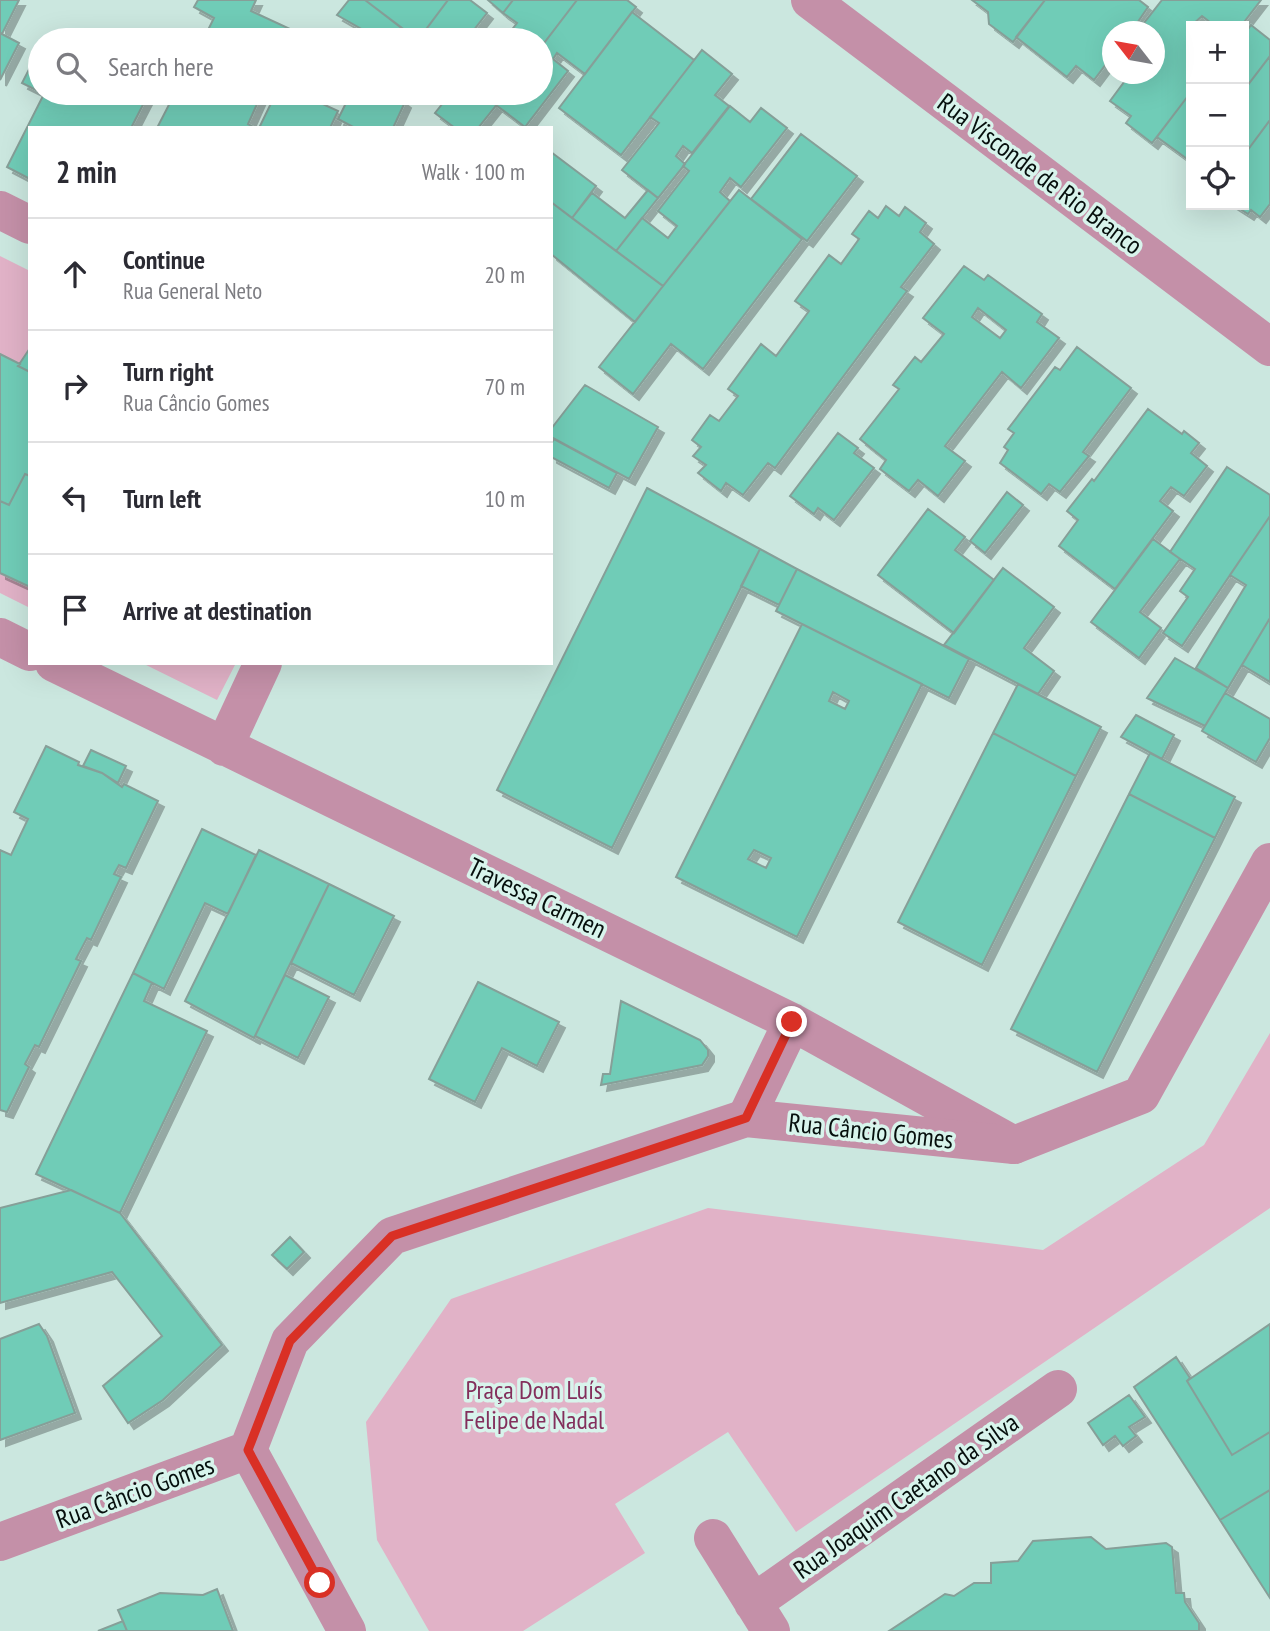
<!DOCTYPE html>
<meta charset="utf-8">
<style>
:root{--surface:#fff;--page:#f7f7f7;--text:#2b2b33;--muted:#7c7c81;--line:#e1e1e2}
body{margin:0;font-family:"PT Sans Narrow",sans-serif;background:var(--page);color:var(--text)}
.controls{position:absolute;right:21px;top:21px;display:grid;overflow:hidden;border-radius:0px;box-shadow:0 7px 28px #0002}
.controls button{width:63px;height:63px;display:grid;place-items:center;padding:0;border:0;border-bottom:2px solid var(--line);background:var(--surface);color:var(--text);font:35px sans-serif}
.compass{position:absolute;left:1102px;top:21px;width:63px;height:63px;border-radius:50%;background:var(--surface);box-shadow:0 7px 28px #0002;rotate:301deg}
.stop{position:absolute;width:21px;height:21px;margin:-16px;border:5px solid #d93025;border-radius:50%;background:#fff}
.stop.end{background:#d93025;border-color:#fff;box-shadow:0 2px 7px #0008}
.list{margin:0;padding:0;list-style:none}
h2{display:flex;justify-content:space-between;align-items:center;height:91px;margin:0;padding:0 28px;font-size:30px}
h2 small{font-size:23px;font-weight:400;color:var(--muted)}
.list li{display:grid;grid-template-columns:46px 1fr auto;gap:21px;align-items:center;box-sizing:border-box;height:112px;padding:0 28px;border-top:2px solid var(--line)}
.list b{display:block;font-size:26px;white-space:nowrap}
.list p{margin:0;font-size:23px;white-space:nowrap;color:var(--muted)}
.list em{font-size:23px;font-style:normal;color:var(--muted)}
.icon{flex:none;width:38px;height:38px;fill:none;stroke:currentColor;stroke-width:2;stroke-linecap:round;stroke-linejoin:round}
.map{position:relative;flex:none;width:1270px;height:1631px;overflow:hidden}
.search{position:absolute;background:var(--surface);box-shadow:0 7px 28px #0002;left:28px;top:28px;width:525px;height:77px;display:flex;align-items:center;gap:18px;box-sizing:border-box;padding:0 24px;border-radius:38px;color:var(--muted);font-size:26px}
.panel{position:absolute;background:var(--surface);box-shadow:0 7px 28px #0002;left:28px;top:126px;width:525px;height:539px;border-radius:0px}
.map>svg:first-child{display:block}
.green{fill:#e1b2c7}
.building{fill:#6fccb7;stroke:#869f98;stroke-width:2;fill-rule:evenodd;filter:url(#shadow)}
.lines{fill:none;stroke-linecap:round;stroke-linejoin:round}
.minor{stroke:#c490a8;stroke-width:38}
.tertiary{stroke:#c490a8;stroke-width:38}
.route{stroke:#d93025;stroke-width:9}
.labels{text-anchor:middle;stroke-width:7;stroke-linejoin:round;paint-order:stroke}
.street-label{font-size:26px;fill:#060f0d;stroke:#d8f4ec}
.park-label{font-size:26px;fill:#832f5c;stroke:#d8f4ec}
</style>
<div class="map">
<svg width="1270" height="1631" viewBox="0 0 1270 1631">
<defs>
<filter id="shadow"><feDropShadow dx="6" dy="6" stdDeviation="0" flood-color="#0004"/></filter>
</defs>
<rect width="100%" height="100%" fill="#cbe7df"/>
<path class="green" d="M0 256 30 271V608L0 593Z
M142 663H236L217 700Z
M1270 1033V1208L796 1532 728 1432 615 1504 645 1553 523 1631H429L377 1540 366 1422 451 1299 708 1208 1043 1250 1204 1145Z"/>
<path class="building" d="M0 0H19L2 34 0 33Z
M198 0H256L251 11 303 35 301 40H203L214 18 194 7Z
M349 0H365L417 40H376L377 38 337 15Z
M365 0H448L418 40Z
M448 0H470L487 13 466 40 462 38 461 40H427L421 36Z
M488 0H513L503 13Z
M513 0H577L541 47V40H504L517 23 503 13Z
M577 0H627L636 7 585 74 557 53 553 59 568 71 525 127 496 105 506 93H541V47Z
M972 0H1045L1013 42 989 24 988 12Z
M1045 0H1139L1148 7 1131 32H1112V56L1094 80 1076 66 1067 77 1016 37Z
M1162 0H1261L1241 26H1215L1202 16 1191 26V92L1152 143 1126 123 1131 116 1110 101 1130 74H1154V41L1159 35 1144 23Z
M632 12 694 60 621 155 559 108Z
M1251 25 1270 40V56L1244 90V35Z
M0 33 19 43 0 80Z
M40 48V92L22 83Z
M702 50 732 74 715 95 729 106 692 153 683 146 676 156 685 164 658 198 622 170 659 123 650 117Z
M1270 56V120L1244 155V90Z
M1191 92V159L1190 161 1157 137Z
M42 93H149L131 128H30V179L7 167 44 94Z
M175 93H262L248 124 255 128H157Z
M276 93H287L308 103 310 98 338 111 330 128H259Z
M351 93H393L405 102 393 128H355L338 119Z
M451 93H506L478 128H455L435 113Z
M730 106 750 122 761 108 787 128 741 187 730 178 720 192 730 201 663 286 616 251 642 218 668 238 677 226 658 211 689 171 683 166Z
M1270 120V204L1260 217 1251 210 1248 214 1234 205H1244V155Z
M801 134 857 176 807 241 751 199Z
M551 152 596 186 572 218 551 202Z
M648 190 658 198 616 251 572 218 592 193 625 218Z
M739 190 802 239 703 369 671 344 633 394 599 367Z
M551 202 663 286 635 322 551 254Z
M886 206 899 216 905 207 926 223 920 232 934 244 901 287 907 291 775 468 768 463 743 495 726 483 721 491 698 473 706 465 693 456 701 447 692 440 710 415 719 421 738 396 728 389 761 344 776 356 809 311 795 301 829 255 841 264 859 239 852 234 869 211 878 218Z
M964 266 984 280 988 275 1042 314 1037 322 1059 338 1021 388 1002 372 945 446 965 461 938 496 918 480 909 491 880 469 886 460 860 439 899 389 893 385 915 357 921 362 944 334 923 318ZM978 308 1006 330 1000 338 972 317Z
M1077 347 1131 388 1083 452 1089 456 1060 492 1049 484 1041 494 1000 463 1008 450 1004 447 1014 433 1008 429 1055 367 1060 370Z
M30 348V372L18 366Z
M0 354 20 364 18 366 30 372V476L25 474 9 505 0 501Z
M585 385 658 427 629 479 551 437V429Z
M1148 409 1182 434 1184 431 1199 443 1191 453 1207 466 1184 496 1171 487 1160 501 1173 511 1115 589 1059 546 1078 520 1067 511 1092 479 1094 481Z
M838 433 858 448 854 453 874 468 834 520 818 508 814 514 790 496Z
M554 439 617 473 609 488 551 457V444Z
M1227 467 1270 495V516L1182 646 1163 633 1188 597 1180 591 1195 569 1170 552Z
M25 474 30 476V587L0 573V501L9 505Z
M647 488 760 549 612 848 497 790Z
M1007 492 1023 505 985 553 970 541Z
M928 509 965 537 955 550 994 580 954 633 878 575Z
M1270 516V618L1228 688 1196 668 1246 585 1230 575Z
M1153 539 1180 559 1140 612 1161 628 1139 658 1091 622Z
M760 549 797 569 779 605 741 586Z
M1003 568 1054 607 1024 648 1054 671 1038 694 944 645Z
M797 569 969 659 949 698 776 611Z
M1270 618V682L1242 665Z
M802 624 922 684 797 937 676 877ZM833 692 849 701 845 709 829 701ZM754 850 771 858 766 868 748 859Z
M1175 658 1228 688 1205 726 1147 698Z
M1018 684 1101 727 1076 776 993 733Z
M1225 693 1270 719V738L1256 762 1202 731Z
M1136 715 1174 735 1162 759 1121 737Z
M993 733 1076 776 982 965 898 922Z
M46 746 79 762 78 765 102 773 122 787 124 784 158 801 126 868 119 865 114 874 121 877 91 940 87 938 76 959 81 961 39 1047 35 1045 25 1064 29 1067 7 1112 0 1110V850L11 855 28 819 14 812Z
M91 750 126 766 118 783 102 773 83 766Z
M1150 753 1235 797 1215 838 1129 794Z
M1129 794 1215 838 1097 1072 1011 1029Z
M202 829 256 855 228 914 205 903 164 989 133 973Z
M259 850 329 884 254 1038 185 1001Z
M329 884 394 916 354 995 291 963Z
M133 973 152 983 144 1001 207 1031 120 1213 36 1174Z
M285 975 329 997 298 1058 255 1036Z
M478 982 559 1022 537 1066 502 1048 475 1102 429 1079Z
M621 1001 700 1040 708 1050V1056L702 1065 601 1085 603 1074H610Z
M71 1190 120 1213 222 1345 163 1400 128 1423 103 1386 162 1336 112 1272 0 1303V1208Z
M290 1237 304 1252 287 1269 272 1255Z
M39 1324 47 1336 75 1413 0 1440V1339Z
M1270 1324V1432L1232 1455 1187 1381Z
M1176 1357 1190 1378 1187 1381 1232 1455 1270 1432V1490L1220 1520 1134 1387Z
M1129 1395 1145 1417 1129 1427 1136 1436 1123 1446 1115 1436 1103 1445 1088 1423Z
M1270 1490V1598L1220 1520Z
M1091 1537 1106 1549 1166 1543 1172 1547 1176 1593H1184L1185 1602 1199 1623V1631H889L945 1594 954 1596 974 1583H991V1563L1018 1561 1033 1541Z
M217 1589 233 1631H127L118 1610 160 1593 203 1595Z
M123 1621 127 1631H98Z"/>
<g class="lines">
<path class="minor" d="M810 0 1270 347
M0 210 30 225
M0 637 30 652
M54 663 792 1022 1014 1145
M224 747 263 663
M746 1118 792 1022
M713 1538 771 1631
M753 1603 1058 1389"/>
<path class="tertiary" d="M248 1450 347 1631
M0 1542 248 1450 290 1341 392 1236 746 1118 1014 1145 1141 1095 1270 862"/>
</g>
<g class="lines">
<path class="route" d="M320 1583 248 1450 290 1341 392 1236 746 1118 792 1022"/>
</g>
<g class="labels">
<g class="street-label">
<text transform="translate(1040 174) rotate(37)" y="9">Rua Visconde de Rio Branco</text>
<text transform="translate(537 898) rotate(26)" y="9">Travessa Carmen</text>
<text transform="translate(871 1131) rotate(6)" y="9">Rua Câncio Gomes</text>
<text transform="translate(135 1492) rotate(-20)" y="9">Rua Câncio Gomes</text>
<text transform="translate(906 1496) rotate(-35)" y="9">Rua Joaquim Caetano da Silva</text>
</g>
<g class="park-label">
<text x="534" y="1399">Praça Dom Luís<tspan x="534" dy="30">Felipe de Nadal</tspan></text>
</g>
</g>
</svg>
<div class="controls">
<button>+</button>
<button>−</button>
<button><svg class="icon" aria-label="locate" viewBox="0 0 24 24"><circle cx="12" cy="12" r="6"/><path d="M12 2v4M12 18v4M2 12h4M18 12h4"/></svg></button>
</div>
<svg class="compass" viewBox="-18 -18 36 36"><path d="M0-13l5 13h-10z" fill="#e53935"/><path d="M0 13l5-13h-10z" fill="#7c7c81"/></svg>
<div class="stop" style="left:320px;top:1583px"></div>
<div class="stop end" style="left:792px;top:1022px"></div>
<div class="search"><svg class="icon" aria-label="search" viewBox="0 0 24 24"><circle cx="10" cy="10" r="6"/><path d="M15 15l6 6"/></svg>Search here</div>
<section class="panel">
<h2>2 min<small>Walk · 100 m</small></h2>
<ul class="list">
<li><svg class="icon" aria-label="ahead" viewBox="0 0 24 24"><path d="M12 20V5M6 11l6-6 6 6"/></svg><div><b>Continue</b><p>Rua General Neto</p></div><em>20 m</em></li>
<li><svg class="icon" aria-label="right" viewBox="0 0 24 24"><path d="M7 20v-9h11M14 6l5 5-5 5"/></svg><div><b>Turn right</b><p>Rua Câncio Gomes</p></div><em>70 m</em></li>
<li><svg class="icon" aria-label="left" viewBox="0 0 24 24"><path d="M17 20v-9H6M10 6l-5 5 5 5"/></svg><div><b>Turn left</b></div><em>10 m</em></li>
<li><svg class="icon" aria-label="arrive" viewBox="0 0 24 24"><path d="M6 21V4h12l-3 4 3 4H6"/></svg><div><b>Arrive at destination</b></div></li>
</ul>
</section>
</div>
